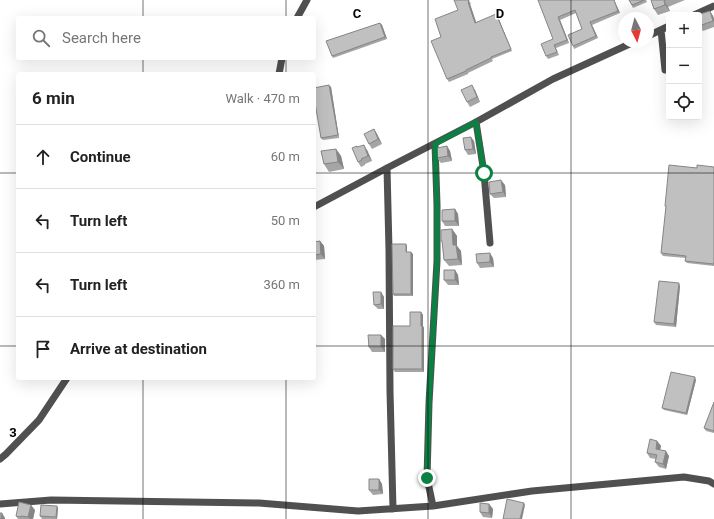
<!DOCTYPE html>
<meta charset="utf-8">
<style>
:root{--surface:#fff;--page:#f2f2f2;--text:#222;--muted:#767676;--line:#e0e0e0}
body{margin:0;font-family:Roboto,sans-serif;background:var(--page);color:var(--text)}
.controls{position:absolute;right:12px;top:12px;display:grid;overflow:hidden;border-radius:4px;box-shadow:0 4px 16px #0002}
.controls button{width:36px;height:36px;display:grid;place-items:center;padding:0;border:0;border-bottom:1px solid var(--line);background:var(--surface);color:var(--text);font:20px sans-serif}
.compass{position:absolute;left:618px;top:12px;width:36px;height:36px;border-radius:50%;background:var(--surface);box-shadow:0 4px 16px #0002;rotate:174deg}
.stop{position:absolute;width:12px;height:12px;margin:-9px;border:3px solid #0b8043;border-radius:50%;background:#fff}
.stop.end{background:#0b8043;border-color:#fff;box-shadow:0 1px 4px #0008}
.list{margin:0;padding:0;list-style:none}
h2{display:flex;justify-content:space-between;align-items:center;height:52px;margin:0;padding:0 16px;font-size:17px}
h2 small{font-size:13px;font-weight:400;color:var(--muted)}
.list li{display:grid;grid-template-columns:26px 1fr auto;gap:12px;align-items:center;box-sizing:border-box;height:64px;padding:0 16px;border-top:1px solid var(--line)}
.list b{display:block;font-size:15px;white-space:nowrap}
.list em{font-size:13px;font-style:normal;color:var(--muted)}
.icon{flex:none;width:22px;height:22px;fill:none;stroke:currentColor;stroke-width:2;stroke-linecap:round;stroke-linejoin:round}
.map{position:relative;flex:none;width:714px;height:519px;overflow:hidden}
.search{position:absolute;background:var(--surface);box-shadow:0 4px 16px #0002;left:16px;top:16px;width:300px;height:44px;display:flex;align-items:center;gap:10px;box-sizing:border-box;padding:0 14px;border-radius:4px;color:var(--muted);font-size:15px}
.panel{position:absolute;background:var(--surface);box-shadow:0 4px 16px #0002;left:16px;top:72px;width:300px;height:308px;border-radius:4px}
.map>svg:first-child{display:block}
.lines{fill:none;stroke-linecap:round;stroke-linejoin:round}
.minor{stroke:#505050;stroke-width:7}
.wall{fill:#a5a5a5}
.shaded-wall{fill:#868686}
.building{fill:#c0c0c0;stroke:#868686}
.route{stroke:#0b8043;stroke-width:5}
.grid{fill:none;stroke:#000;stroke-width:1;stroke-opacity:0.55}
.grid-label{font-size:13px;text-anchor:middle;font-weight:bold;fill:#000;stroke:#fff;stroke-width:3;stroke-linejoin:round;paint-order:stroke}
</style>
<div class="map">
<svg width="714" height="519" viewBox="0 0 714 519">
<rect width="100%" height="100%" fill="#fff"/>
<g class="lines">
<path class="minor" d="M694 15 714 6
M297 18 307 0
M661 30 665 70
M648 36 669 26
M279 74 282 58
M476 122 484 173 490 243
M387 168 389 250 390 391 393 509
M314 207 387 168 476 122 553 79 634 42
M0 459 6 454 39 420 67 378
M0 504 51 500 259 503 358 511 433 506 532 491 684 477 709 481 714 484
M433 506 427 478 429 403 437 261V205L435 144"/>
</g>
<path class="wall" d="M469 0 471 4H470L476 22 498 17 512 51 492 59 493 61 468 73V74L449 82 447 79 441 37 458 10Z
M538 0H614L620 13 592 25 598 38 574 49 573 46 582 29 576 13 560 20 569 43 556 48 559 55 548 59 546 56 553 39Z
M629 0H646L647 2 633 8Z
M651 0H685L668 7 670 11 658 15 654 9Z
M710 11 713 16 714 19V27L703 31 699 26Z
M380 23 382 25 387 39 333 58 332 56Z
M699 86 701 89 702 98H699Z
M331 87 339 138 323 140 321 138Z
M475 90 480 102 470 107 467 102Z
M374 129 377 134 382 144 372 149 369 144Z
M474 141 476 154 468 155 465 150Z
M447 146 450 151 452 161 441 163 437 158Z
M358 147 367 150 372 161 365 164V165L361 167 358 162Z
M336 149 341 156 344 169 329 172 324 164Z
M714 167V266L687 263 685 261 686 258 663 256 661 253 666 207 665 206 697 168Z
M505 185 506 197 494 198 490 194Z
M455 209 458 214 459 226H445L442 221Z
M452 229 457 236V246L461 251 462 265 449 266 444 260 443 243 441 241Z
M320 241 324 246 325 259 314 260V242Z
M407 246V252L413 254V296H394L393 294Z
M493 258 494 267 480 268 477 263Z
M455 270 458 275 459 285H448L444 280Z
M680 286 676 327 656 325 654 322Z
M381 292 384 297V309H378L374 305Z
M421 312 423 315V326L424 328V372H395L393 369 410 326Z
M381 335 385 339V352H372L369 347Z
M696 380 687 415 664 410 662 408Z
M714 402V433L706 431 704 428Z
M657 441 661 446 660 450 669 456 666 469 659 467 655 462 656 459 650 458 647 453Z
M379 479 382 484 383 494 373 495 369 490Z
M489 504 493 509 492 518 483 517 480 512Z
M58 508 57 519H42L40 516Z
M35 510 33 519H18L16 516Z"/>
<path class="shaded-wall" d="M614 0 620 13 618 11Z
M664 1 668 7 670 11 665 5Z
M468 2 470 4 477 25 475 23Z
M710 11 713 16 714 19V22Z
M496 14 498 17 512 51 511 49Z
M558 17 560 20 569 43 567 40Z
M590 22 592 25 598 38 596 36Z
M380 23 382 25 387 39 385 37Z
M329 85 331 87 339 138 338 135Z
M472 85 475 90 480 102 477 97Z
M699 86 701 89 702 98 699 94Z
M374 129 377 134 382 144 378 139Z
M471 137 474 141 476 154 473 149Z
M364 145 367 150 372 161 368 156Z
M447 146 450 151 452 161 448 156Z
M336 149 341 156 344 169 338 162Z
M501 180 505 185 506 197 503 192Z
M455 209 458 214 459 226 455 221Z
M452 229 457 236V246L461 251 462 265 458 259 453 245Z
M320 241 324 246 325 259 321 254Z
M406 244 407 246V254L406 252Z
M411 252 413 254V296L411 294Z
M490 253 493 258 494 267 490 262Z
M455 270 458 275 459 285 455 280Z
M679 283 680 286 676 327 674 324Z
M381 292 384 297V309L381 304Z
M421 312 423 315V326L424 328V372L422 369 421 326Z
M381 335 385 339V352L381 347Z
M695 377 696 380 687 415 686 413Z
M657 441 661 446 659 454 656 449Z
M666 451 669 456 666 469 663 464Z
M379 479 382 484 383 494 379 490Z
M524 503 525 505 522 519H520Z
M489 504 493 509 492 518 489 513Z
M31 505 35 510 33 519H30L28 517Z
M57 506 58 508 57 519 56 517Z
M2 513 5 518V519H1Z"/>
<path class="building" d="M454 0H468L469 1 468 2 475 23 496 14 511 49 491 57V58L466 70V71L447 79 431 41 441 37 435 19 458 10Z
M538 0H614L618 11 590 22 596 36 573 46 568 35 582 29 575 10 558 17 567 40 554 45 557 52 546 56 541 44 553 39Z
M629 0H644L632 5Z
M651 0H666L664 1 665 5 654 9Z
M710 11 713 21 699 26V15H697Z
M380 23 385 37 332 56 326 41Z
M329 85 338 135 321 138 314 97V88Z
M472 85 477 97 467 102 461 90Z
M374 129 378 139 369 144 364 134Z
M471 137 473 149 465 150 463 138Z
M364 145 368 156 361 159 362 160 358 162 352 148 357 146V147Z
M447 146 448 156 437 158V148Z
M336 149 338 162 324 164 321 151Z
M669 165 697 168V165L714 167V264L685 261 686 256 661 253 666 206H665Z
M501 180 503 192 490 194 489 182Z
M455 209V221H442V210Z
M452 229 453 245H456L458 259 444 260 442 241H441V230Z
M320 241 321 254 314 255V242Z
M392 244H406V252H411V294H393Z
M490 253V262L477 263 476 254Z
M444 270H455V280H444Z
M659 281 679 283 674 324 654 322Z
M373 292H381V304L374 305Z
M410 312H421V326H422V369H393V326H410Z
M368 335H381V347H369Z
M671 372 695 377 686 413 662 408Z
M714 402V431L704 428Z
M650 439 657 441 656 449 666 451 663 464 655 462 657 455 647 453Z
M369 479H379V490H369Z
M507 499 524 503 520 519H503Z
M19 502 31 505 28 517 21 516V517L16 516Z
M480 503 489 504V513L480 512Z
M41 505 57 506 56 517 40 516Z
M0 513H2L1 519H0Z"/>
<g class="lines">
<path class="route" d="M427 478 429 403 437 262V206L435 144 476 122 484 173"/>
</g>
<path class="grid" d="M143 0V18M286 0V18M428 0V519M571 0V519M143 58V74M286 58V74M0 173H18M314 173H714M0 346H18M314 346H714M143 378V519M286 378V519"/>
<g class="grid-label">
<text x="357" y="18">C</text>
<text x="500" y="18">D</text>
<text x="13" y="437">3</text>
</g>
</svg>
<div class="controls">
<button>+</button>
<button>−</button>
<button><svg class="icon" aria-label="locate" viewBox="0 0 24 24"><circle cx="12" cy="12" r="6"/><path d="M12 2v4M12 18v4M2 12h4M18 12h4"/></svg></button>
</div>
<svg class="compass" viewBox="-18 -18 36 36"><path d="M0-13l5 13h-10z" fill="#e53935"/><path d="M0 13l5-13h-10z" fill="#767676"/></svg>
<div class="stop" style="left:484px;top:173px"></div>
<div class="stop end" style="left:427px;top:478px"></div>
<div class="search"><svg class="icon" aria-label="search" viewBox="0 0 24 24"><circle cx="10" cy="10" r="6"/><path d="M15 15l6 6"/></svg>Search here</div>
<section class="panel">
<h2>6 min<small>Walk · 470 m</small></h2>
<ul class="list">
<li><svg class="icon" aria-label="ahead" viewBox="0 0 24 24"><path d="M12 20V5M6 11l6-6 6 6"/></svg><div><b>Continue</b></div><em>60 m</em></li>
<li><svg class="icon" aria-label="left" viewBox="0 0 24 24"><path d="M17 20v-9H6M10 6l-5 5 5 5"/></svg><div><b>Turn left</b></div><em>50 m</em></li>
<li><svg class="icon" aria-label="left" viewBox="0 0 24 24"><path d="M17 20v-9H6M10 6l-5 5 5 5"/></svg><div><b>Turn left</b></div><em>360 m</em></li>
<li><svg class="icon" aria-label="arrive" viewBox="0 0 24 24"><path d="M6 21V4h12l-3 4 3 4H6"/></svg><div><b>Arrive at destination</b></div></li>
</ul>
</section>
</div>
